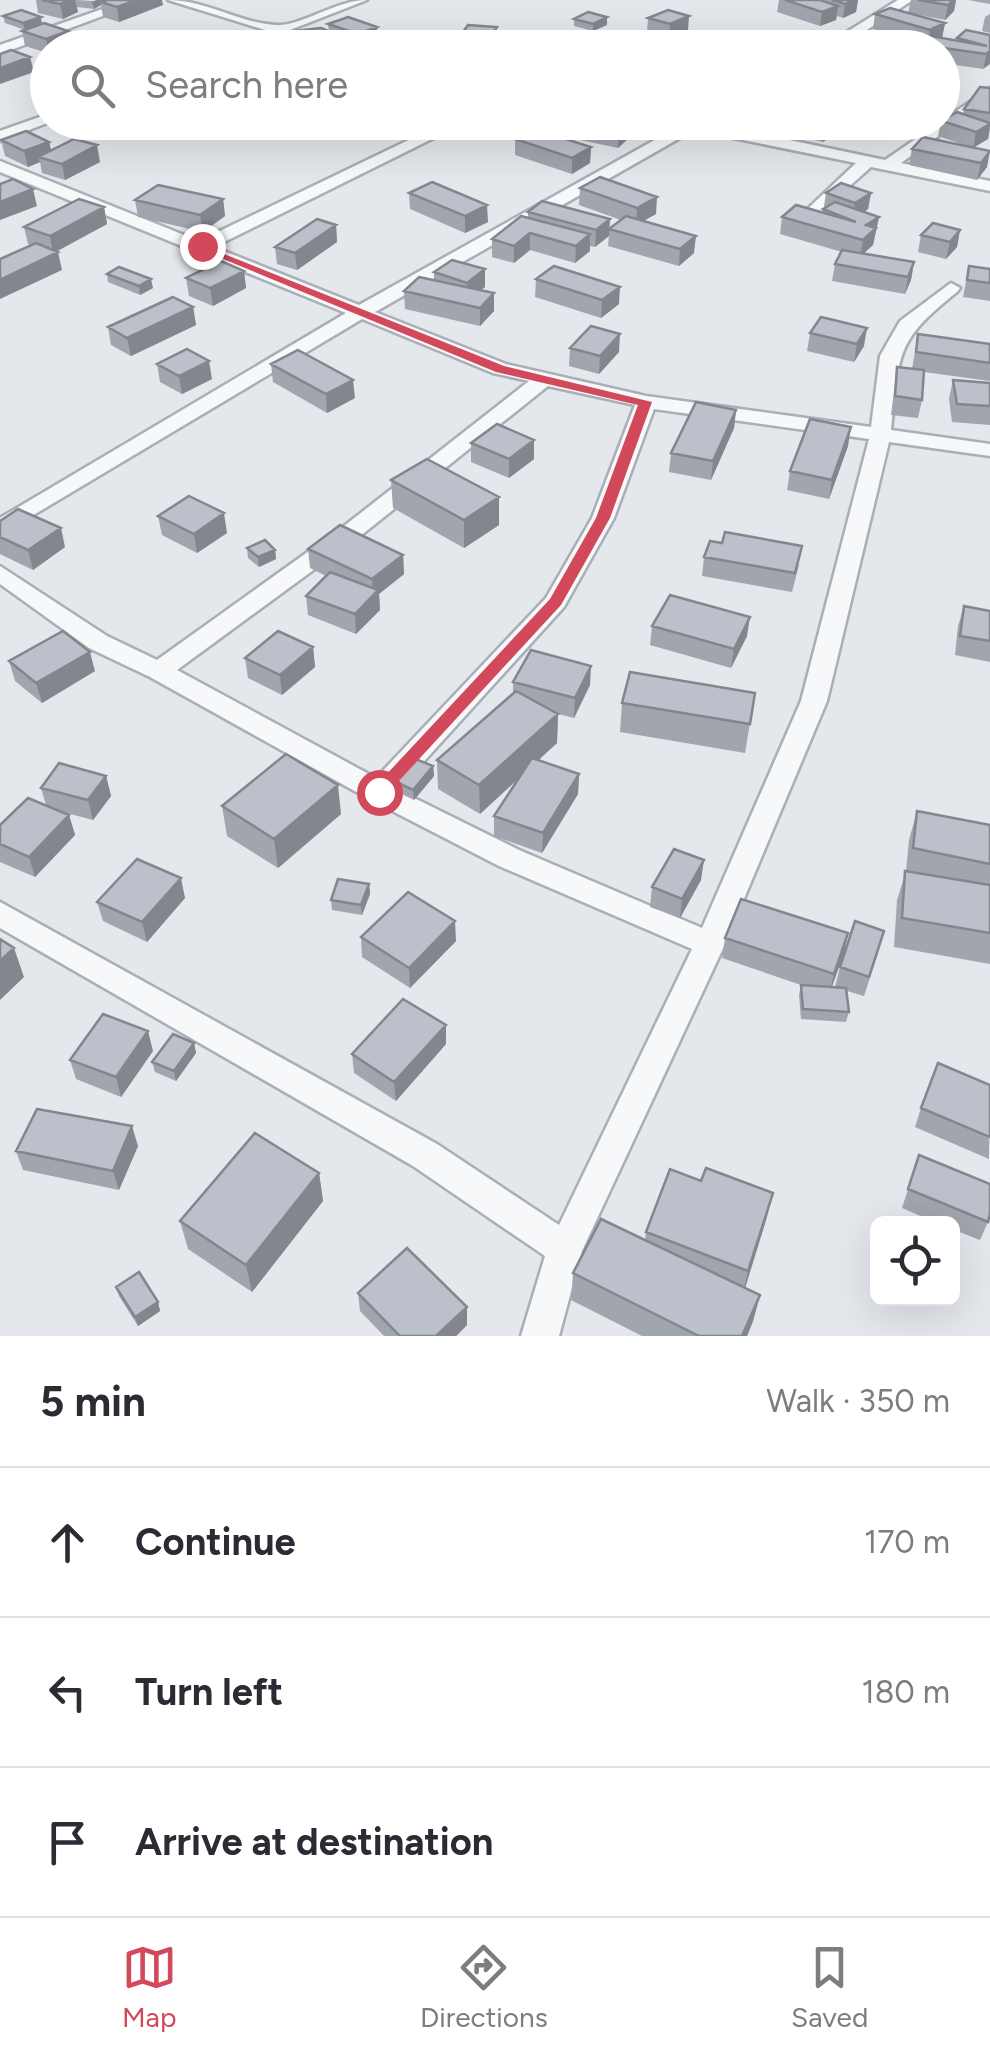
<!DOCTYPE html>
<meta charset="utf-8">
<style>
:root{--surface:#fff;--page:#f2f2f3;--text:#2b2b33;--muted:#7c7c81;--line:#e1e1e2;--accent:#d1495b}
body{margin:0;font-family:Figtree,sans-serif;background:var(--page);color:var(--text)}
.controls{position:absolute;right:30px;bottom:30px;display:grid;overflow:hidden;border-radius:15px;box-shadow:0 10px 40px #0002}
.controls button{width:90px;height:90px;display:grid;place-items:center;padding:0;border:0;border-bottom:2px solid var(--line);background:var(--surface);color:var(--text);font:50px sans-serif}
.stop{position:absolute;width:30px;height:30px;margin:-22px;border:8px solid #d1495b;border-radius:50%;background:#fff}
.stop.end{background:#d1495b;border-color:#fff;box-shadow:0 2px 10px #0008}
.list{margin:0;padding:0;list-style:none}
h2{display:flex;justify-content:space-between;align-items:center;height:130px;margin:0;padding:0 40px;font-size:42px}
h2 small{font-size:32px;font-weight:400;color:var(--muted)}
.list li{display:grid;grid-template-columns:65px 1fr auto;gap:30px;align-items:center;box-sizing:border-box;height:150px;padding:0 40px;border-top:2px solid var(--line)}
.list b{display:block;font-size:38px;white-space:nowrap}
.list em{font-size:32px;font-style:normal;color:var(--muted)}
.icon{flex:none;width:55px;height:55px;fill:none;stroke:currentColor;stroke-width:2;stroke-linecap:round;stroke-linejoin:round}
.map{position:relative;flex:none;width:990px;height:1336px;overflow:hidden}
.search{position:absolute;background:var(--surface);box-shadow:0 10px 40px #0002;left:30px;right:30px;top:30px;height:110px;display:flex;align-items:center;gap:25px;box-sizing:border-box;padding:0 35px;border-radius:55px;color:var(--muted);font-size:38px}
.sheet{height:580px;background:var(--surface)}
nav{display:flex;justify-content:space-around;align-items:center;box-sizing:border-box;height:140px;border-top:2px solid var(--line);background:var(--surface);font-size:28px;color:var(--muted)}
nav a{display:grid;justify-items:center;gap:5px}
nav .on{color:var(--accent)}
.map>svg:first-child{display:block}
.lines{fill:none;stroke-linecap:round;stroke-linejoin:round}
.street-casing{stroke:#a9aeb7;stroke-width:5}
.street{fill:#f7f8fa;fill-rule:evenodd}
.wall{fill:#a1a5ae}
.shaded-wall{fill:#83868d}
.building{fill:#bbc0ca;stroke:#83868d;stroke-width:2.5}
.route{fill:#d1495b}
</style>
<div class="map">
<svg width="990" height="1336" viewBox="0 0 990 1336">
<rect width="100%" height="100%" fill="#e4e7ec"/>
<g class="lines">
<defs>
<path id="street" d="M128 0H146L0 54V45Z
M168 0C206 0 239 23 276 25 300 27 336 0 367 0L244 48H223L265 30Z
M898 0H913L839 48H821Z
M588 32 637 45 639 48H615L583 39 581 36Z
M990 88V99L901 163 990 181V191L871 167 806 225 798 220 800 216 856 163 694 130 375 312 506 364 646 396 871 427 880 356 900 321 951 283 960 288 957 292C894 342 900 353 891 430L990 444V456L889 442 827 701 725 944 582 1251 559 1336H521L545 1256 413 1166 0 928V902L437 1144 559 1225 692 949 499 866 369 799 150 677 89 648 0 584V566L107 636 157 660 348 523 529 381 493 373 362 319 0 535V518L346 313 0 172V161L199 241 446 122H466L214 247 359 305 678 127 674 122H704L885 160ZM548 386 635 405 592 518 546 598 376 778 177 670 364 533ZM654 409 869 439 801 701 702 928 519 850 398 790 564 607 614 518Z
M48 114 50 122 0 141V131Z"/>
</defs>
<use href="#street" class="street-casing"/>
<use href="#street" class="street"/>
</g>
<path class="wall" d="M36 0H77L163 5 119 22 103 17 101 5 94 9 77 7 78 12 63 19 38 13Z
M779 0H858L856 12 843 18 837 16 836 20 820 26 777 12Z
M911 0H956L954 11 945 20 910 13 945 23 942 38 956 40 957 38 990 35 983 69 942 63V48H922L923 43 873 29 875 14 908 13Z
M968 0H990V4Z
M990 14V33L982 31 985 17Z
M3 16 68 31 70 45 83 48H48V53L25 46 22 31 25 30 5 23Z
M607 17V25L593 31 574 26V19Z
M648 18 688 31 669 39 647 32Z
M328 24 378 42 363 48 349 45V48H299L296 46 295 31 329 32Z
M463 32 497 35 493 40 505 48H424L463 39V44L470 40 463 39Z
M990 88V130L988 139 974 147 987 167 977 180 909 165 912 149 967 146 938 136 941 122 942 120 963 114 964 109Z
M73 122H119V126L96 134 73 124Z
M561 122H632L631 136 618 148 561 136Z
M799 122H844L843 127 823 142 797 136Z
M778 129 797 132 788 140 777 137Z
M515 139 591 147 590 163 572 174 515 155Z
M1 140 49 142 51 150 100 162 65 180 42 173 40 162 28 167 5 156Z
M580 188 656 214 643 221 694 253 679 266 608 246 609 236 595 247 590 246V251L575 263 530 250 514 263 492 257V239L528 217V212L610 219 609 228 621 220 579 205Z
M409 193 488 222 465 233 410 209Z
M826 193H871L868 209 864 212 879 217 873 245 864 253 914 262 911 280 905 294 832 281 835 264 842 252 780 234 782 217 823 213Z
M223 199 225 216 203 232 138 217 135 200Z
M104 207 107 224 56 252 62 270 28 244 24 227Z
M336 225 337 242 297 270 277 264 275 247Z
M960 230 957 247 946 259 918 252 921 235Z
M969 266 990 269V301L963 297Z
M485 269V287L481 290 494 311 480 326 405 309 404 291 434 280V272Z
M244 271 246 288 213 306 189 296 186 278Z
M107 274 153 288 140 295 108 282Z
M536 279 619 304 601 318 535 297Z
M193 307 196 325 131 356 111 345 108 327Z
M810 333 864 346 854 362 807 351Z
M918 334 990 344V381L924 372 922 400 918 418 891 415 897 367 912 369Z
M570 348 619 352 599 374 569 366Z
M157 364 212 379 182 394 160 382Z
M271 364 355 398 327 413 273 382Z
M953 380 990 383V425L952 422 949 399Z
M736 410 734 428 711 480 669 472 671 453Z
M471 443 534 459 509 478 471 462Z
M848 446 829 499 787 490 790 471Z
M391 480 499 497V525L464 548 393 508Z
M158 516 227 533 197 553 162 535Z
M0 521 65 547 33 570 0 554Z
M722 543 799 565 792 592 702 576 704 557Z
M247 548 275 550 276 559 259 567 248 558Z
M308 549 403 555 404 574 379 594 380 610 356 634 308 615 306 596 326 576 310 568Z
M964 606 990 611V662L955 655 958 626Z
M652 626 747 636 731 668 650 645Z
M313 647 315 667 282 695 248 678 245 658Z
M9 661 95 671 42 703 15 681Z
M513 682 590 685 574 718 558 714 557 743 538 760 579 774 578 794 542 853 494 836V816L519 778 480 814 438 789 437 760 513 694Z
M755 693 745 753 620 732 622 703Z
M433 766 434 776 414 800 393 790 392 780Z
M106 776 111 796 93 820 59 811 69 815 75 835 35 877 0 862V825L46 805 41 788Z
M222 806 341 814 278 868 227 836Z
M917 811 990 825V964L894 947 897 900 906 871 909 840Z
M701 880 680 918 650 907 652 887Z
M369 884 370 894 362 915 332 910 331 900Z
M185 898 147 942 103 921 97 902Z
M848 933 844 953 832 987H835L840 967 879 950 864 996 847 991 849 1012 846 1022 801 1019 799 995 801 985 804 986 722 958 725 938Z
M361 937 456 941 410 988 362 957Z
M194 1043 196 1053 176 1081 155 1072 152 1062Z
M446 1044 396 1101 354 1073 352 1054Z
M153 1051 121 1097 76 1079 70 1060Z
M990 1085 989 1159 915 1127 921 1108Z
M138 1146 119 1190 23 1170 16 1151Z
M919 1155 988 1222 980 1240 952 1229V1224H939L902 1208Z
M319 1173 323 1201 252 1292 188 1249 180 1221Z
M701 1181 773 1193 766 1220 745 1288 760 1295 753 1321 747 1336H642L571 1300 573 1273 645 1240 646 1232Z
M116 1287 158 1302 160 1311 138 1326 119 1296Z
M358 1293 467 1325 456 1336H384L360 1311Z"/>
<path class="shaded-wall" d="M70 0H75L78 12 63 19 60 4Z
M96 0H106L101 2V5L94 9 92 2Z
M137 0H162L163 5 119 22 117 7Z
M853 0H858L856 12 843 18 845 4Z
M954 0H956L954 11 945 20 948 5Z
M838 6 836 20 820 26 822 12Z
M689 16 688 31 669 39 670 24Z
M41 17 42 24 25 30 23 23Z
M607 17V25L593 31V24Z
M945 23 942 38 928 45 930 30Z
M377 27 378 42 358 48V34Z
M68 31 70 46 66 48H48L46 39Z
M348 40 349 48H329V46Z
M990 51V64L983 69 986 54Z
M30 57 34 72 0 84V68Z
M94 122H119V126L96 134Z
M629 122H632L631 136 618 148 619 132Z
M830 122H844L843 127 823 142 825 126Z
M798 124 797 132 788 140 789 132Z
M990 124 988 139 973 148 976 132Z
M49 142 53 158 38 157 40 162 28 167 24 151Z
M97 145 100 162 65 180 62 164Z
M591 147 590 163 572 174V158Z
M990 151 987 167 977 180 981 163Z
M33 189 37 206 0 220V202Z
M871 193 868 209 852 220 855 203Z
M657 197 656 214 636 225 637 208Z
M223 199 225 216 203 232 200 215Z
M487 205 488 222 465 233V216Z
M104 207 107 224 53 253 50 236Z
M879 217 873 245 860 257 866 225Z
M610 219 609 236 595 247 596 230Z
M336 225 337 242 297 270 295 253Z
M960 230 957 247 946 259 950 242Z
M530 233V250L514 263V246Z
M590 234V251L575 263 576 246Z
M696 236 694 253 679 266 680 249Z
M58 252 62 270 0 299V280Z
M914 262 911 280 905 294 908 277Z
M485 269V287L468 300 467 283Z
M244 271 246 288 213 306 210 288Z
M151 279 153 288 140 295 139 286Z
M620 287 619 304 601 318 602 300Z
M494 293V311L480 326V308Z
M193 307 196 325 131 356 127 338Z
M867 328 864 346 854 362 857 344Z
M620 334 619 352 599 374 600 356Z
M209 361 212 379 182 394 179 376Z
M353 380 355 398 327 413 326 394Z
M736 410 734 428 711 480 713 461Z
M851 427 848 446 829 499 832 480Z
M534 440V459L509 478V459Z
M499 497V525L464 548V520Z
M224 513 227 533 197 553 194 534Z
M61 528 65 547 33 570 28 550Z
M275 550 276 559 259 567 258 557Z
M403 555 404 574 379 594 380 610 356 634 355 614 373 596 372 579Z
M750 617 747 636 731 668 734 649Z
M313 647 315 667 282 695 280 675Z
M90 652 95 671 42 703 36 683Z
M591 666 590 685 574 718 575 698Z
M558 714 557 743 480 814 479 785Z
M433 766 434 776 414 800 413 790Z
M579 774 578 794 542 853 543 833Z
M106 776 111 796 93 820 88 800Z
M338 785 341 814 278 868 274 839Z
M69 815 75 835 35 877 29 857Z
M704 860 701 880 680 918 682 899Z
M181 878 185 898 147 942 142 922Z
M369 884 370 894 362 915 361 905Z
M455 921 456 941 410 988 409 968Z
M848 933 844 953 829 994 834 974Z
M14 948 24 977 0 1000V961Z
M446 1025V1044L396 1101 394 1082Z
M148 1031 153 1051 121 1097 116 1077Z
M194 1043 196 1053 176 1081 174 1071Z
M132 1126 138 1146 119 1190 113 1171Z
M319 1173 323 1201 252 1292 246 1265Z
M773 1193 766 1220 742 1298 748 1271Z
M760 1295 753 1321 747 1336H742Z
M158 1302 160 1311 138 1326 135 1317Z
M467 1307V1325L456 1336H436Z"/>
<path class="building" d="M42 0H70L60 4Z
M107 0H137L117 7 101 2Z
M785 0H820L838 6 822 12Z
M832 0H853L845 4Z
M918 0H954L948 5Z
M890 8 945 23 930 30 875 14Z
M21 10 41 17 23 23 3 16Z
M668 10 689 16 670 24 648 18Z
M588 12 607 17 593 24 574 19Z
M348 17 377 27 358 34 328 24Z
M44 23 68 31 46 39 22 31Z
M468 25 497 27 492 34 463 32Z
M321 28 348 40 329 46 295 31Z
M966 30 990 35V51L986 54 922 45 931 36 987 46 957 38Z
M439 36 463 39 453 48H424Z
M476 36 505 43 498 48H458Z
M114 39 143 48H94Z
M697 42 715 44 713 48H693Z
M11 50 30 57 0 68V54Z
M980 87 990 88V113L964 109Z
M957 112 990 123V124L976 132 942 121Z
M572 122H629L619 132Z
M786 122H791L798 124 789 132 778 129Z
M810 122H830L825 126Z
M534 129 591 147 572 158 515 139Z
M26 131 49 142 24 151 1 140Z
M923 137 990 151 981 163 912 149Z
M74 139 97 145 62 164 38 157Z
M600 177 657 197 637 208 580 188Z
M13 179 33 189 0 202V184Z
M432 182 487 205 465 216 409 193Z
M841 183 871 193 855 203 826 193Z
M158 185 223 199 200 215 135 200Z
M79 199 104 207 50 236 24 227Z
M542 201 610 219 596 230 528 212Z
M835 202 879 217 866 225 876 228 863 240 782 217 796 205 856 222 823 209Z
M521 216 590 234 576 246 530 233 514 246 492 239Z
M626 216 696 236 680 249 609 229Z
M317 219 336 225 295 253 275 247Z
M933 223 960 230 950 242 921 235Z
M36 243 58 252 0 280V259Z
M842 250 914 262 908 277 835 264Z
M452 260 485 269 467 283 434 272Z
M221 261 244 271 210 288 186 278Z
M554 266 620 287 602 300 536 279Z
M969 266 990 269V283L967 280Z
M119 267 151 279 139 286 107 274Z
M419 277 494 293 480 308 404 291Z
M173 297 193 307 127 338 108 327Z
M821 317 867 328 857 344 810 333Z
M591 326 620 334 600 356 570 348Z
M918 334 990 344V363L916 352Z
M187 349 209 361 179 376 157 364Z
M298 350 353 380 326 394 271 364Z
M897 367 924 370 922 400 895 396Z
M953 380 990 383V406L957 404Z
M696 402 736 410 713 461 671 453Z
M810 419 851 427 832 480 790 471Z
M497 424 534 440 509 459 471 443Z
M427 459 499 497 464 520 391 480Z
M189 496 224 513 194 534 158 516Z
M18 509 61 528 28 550 0 537V521Z
M340 525 403 555 372 579 308 549Z
M725 532 802 546 795 573 704 557 710 541 722 543Z
M265 540 275 550 258 557 247 548Z
M330 572 378 590 355 614 306 596Z
M670 595 750 617 734 649 652 626Z
M964 606 990 611V641L960 636Z
M63 631 90 652 36 683 9 661Z
M278 631 313 647 280 675 245 658Z
M531 650 591 666 575 698 513 682Z
M630 672 755 693 750 724 622 703Z
M516 691 558 714 479 785 437 760Z
M286 754 338 785 274 839 222 806Z
M413 758 433 766 413 790 392 780Z
M532 758 579 774 543 833 494 816Z
M59 763 106 776 88 800 41 788Z
M28 798 69 815 29 857 0 844V825Z
M917 811 990 825V864L913 848Z
M674 849 704 860 682 899 652 887Z
M137 859 181 878 142 922 97 902Z
M905 871 990 885V933L902 918Z
M338 879 369 884 361 905 331 900Z
M408 892 455 921 409 968 361 937Z
M741 899 848 933 834 974 725 938Z
M855 921 884 931 869 977 840 967Z
M0 939 14 948 0 961Z
M801 985 846 988 849 1012 803 1009Z
M403 999 446 1025 394 1082 352 1054Z
M103 1014 148 1031 116 1077 70 1060Z
M173 1034 194 1043 174 1071 152 1062Z
M938 1063 990 1085V1137L921 1108Z
M37 1109 132 1126 113 1171 16 1151Z
M255 1133 319 1173 246 1265 180 1221Z
M919 1155 990 1184V1213L988 1222 908 1189Z
M706 1168 773 1193 748 1271 646 1232 670 1169 701 1181Z
M601 1219 760 1295 742 1336H699L573 1273Z
M407 1248 467 1307 436 1336H400L358 1293Z
M139 1272 158 1302 135 1317 116 1287Z"/>
<path class="route" d="M199 244 504 366 652 402 610 518 561 605 385 796H373L370 792 550 599 596 518 638 405 496 372 199 249Z"/>
</svg>
<div class="controls">
<button><svg class="icon" aria-label="locate" viewBox="0 0 24 24"><circle cx="12" cy="12" r="6"/><path d="M12 2v4M12 18v4M2 12h4M18 12h4"/></svg></button>
</div>
<div class="stop" style="left:379px;top:792px"></div>
<div class="stop end" style="left:202px;top:246px"></div>
<div class="search"><svg class="icon" aria-label="search" viewBox="0 0 24 24"><circle cx="10" cy="10" r="6"/><path d="M15 15l6 6"/></svg>Search here</div>
</div>
<section class="sheet">
<h2>5 min<small>Walk · 350 m</small></h2>
<ul class="list">
<li><svg class="icon" aria-label="ahead" viewBox="0 0 24 24"><path d="M12 20V5M6 11l6-6 6 6"/></svg><div><b>Continue</b></div><em>170 m</em></li>
<li><svg class="icon" aria-label="left" viewBox="0 0 24 24"><path d="M17 20v-9H6M10 6l-5 5 5 5"/></svg><div><b>Turn left</b></div><em>180 m</em></li>
<li><svg class="icon" aria-label="arrive" viewBox="0 0 24 24"><path d="M6 21V4h12l-3 4 3 4H6"/></svg><div><b>Arrive at destination</b></div></li>
</ul>
</section>
<nav>
<a class="on"><svg class="icon" aria-label="map" viewBox="0 0 24 24"><path d="M3 6l6-2 6 2 6-2v14l-6 2-6-2-6 2zM9 4v14M15 6v14"/></svg>Map</a>
<a><svg class="icon" aria-label="directions" viewBox="0 0 24 24"><path d="M12 3l9 9-9 9-9-9zM9 14v-3h6M13 9l2 2-2 2"/></svg>Directions</a>
<a><svg class="icon" aria-label="saved" viewBox="0 0 24 24"><path d="M7 4h10v16l-5-4-5 4z"/></svg>Saved</a>
</nav>
